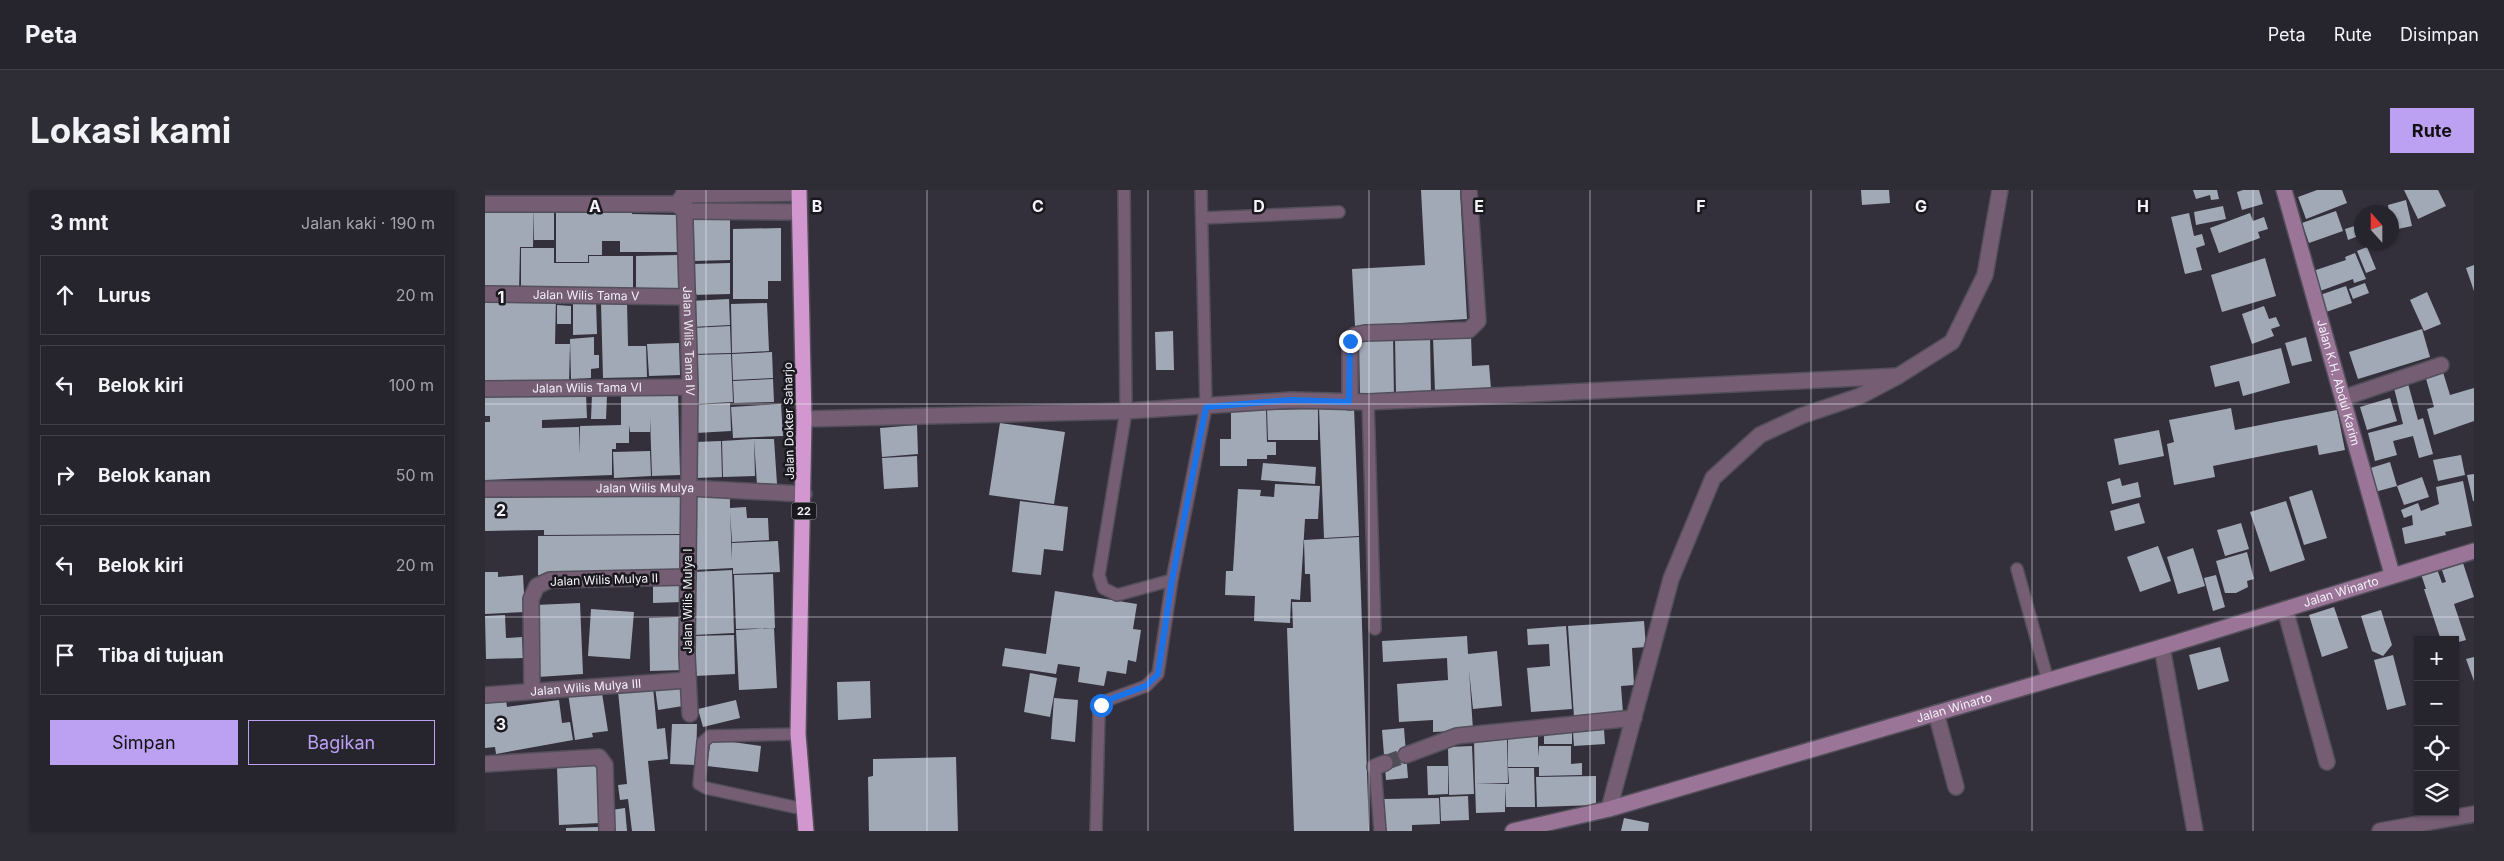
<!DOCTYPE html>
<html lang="id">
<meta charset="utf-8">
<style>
:root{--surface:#26242d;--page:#2e2c35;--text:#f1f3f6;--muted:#a4a4aa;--line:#424149;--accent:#bca0f2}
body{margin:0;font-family:Inter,sans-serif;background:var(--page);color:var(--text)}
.controls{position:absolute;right:15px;bottom:15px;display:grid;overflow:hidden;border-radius:0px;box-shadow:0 1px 4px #0004}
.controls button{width:45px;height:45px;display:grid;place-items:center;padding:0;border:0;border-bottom:1px solid var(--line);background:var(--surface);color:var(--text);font:25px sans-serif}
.compass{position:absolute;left:1869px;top:15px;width:45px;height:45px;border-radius:50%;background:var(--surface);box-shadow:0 1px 4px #0004;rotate:339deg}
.stop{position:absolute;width:15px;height:15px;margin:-11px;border:4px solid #1a73e8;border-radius:50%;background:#fff}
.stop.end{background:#1a73e8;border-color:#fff;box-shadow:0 1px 5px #0008}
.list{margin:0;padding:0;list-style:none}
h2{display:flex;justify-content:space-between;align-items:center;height:65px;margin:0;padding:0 20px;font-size:21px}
h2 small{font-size:16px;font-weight:400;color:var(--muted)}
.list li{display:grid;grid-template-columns:32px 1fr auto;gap:15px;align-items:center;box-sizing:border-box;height:80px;margin:0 10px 10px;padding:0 10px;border:1px solid var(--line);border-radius:0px}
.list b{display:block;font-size:19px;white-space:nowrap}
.list em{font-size:16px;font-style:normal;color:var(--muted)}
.actions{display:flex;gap:10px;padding:15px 20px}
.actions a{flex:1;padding:11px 0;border:1px solid var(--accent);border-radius:0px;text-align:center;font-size:18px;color:var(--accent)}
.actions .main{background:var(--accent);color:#111}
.icon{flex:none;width:28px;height:28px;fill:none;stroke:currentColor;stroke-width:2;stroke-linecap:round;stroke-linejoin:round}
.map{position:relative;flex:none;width:1989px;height:641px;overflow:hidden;border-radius:0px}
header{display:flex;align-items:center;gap:30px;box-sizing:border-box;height:70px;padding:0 25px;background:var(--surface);border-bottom:1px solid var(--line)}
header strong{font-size:24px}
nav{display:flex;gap:28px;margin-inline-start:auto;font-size:18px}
.intro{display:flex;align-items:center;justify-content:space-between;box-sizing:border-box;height:120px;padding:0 30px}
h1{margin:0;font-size:35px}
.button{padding:12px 22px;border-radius:0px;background:var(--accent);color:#111;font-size:18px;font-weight:700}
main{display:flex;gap:30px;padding:0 30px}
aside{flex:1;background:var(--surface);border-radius:0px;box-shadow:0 1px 4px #0004}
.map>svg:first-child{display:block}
.building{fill:#a2a9b6}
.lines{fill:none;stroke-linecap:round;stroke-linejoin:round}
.street-tunnel{stroke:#504d58;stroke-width:15;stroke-dasharray:15 8;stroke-linecap:butt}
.lane-casing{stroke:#524f5a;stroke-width:14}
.street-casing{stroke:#524f5a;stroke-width:18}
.secondary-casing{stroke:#524f5a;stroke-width:18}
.highway-casing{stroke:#524f5a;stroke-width:18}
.lane{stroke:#755d74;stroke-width:11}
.street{stroke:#755d74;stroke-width:15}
.secondary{stroke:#9a7598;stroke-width:15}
.highway{stroke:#d197ce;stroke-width:15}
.route{stroke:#1a73e8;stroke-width:6}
.grid{fill:none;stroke:#f4f2fa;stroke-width:1;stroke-opacity:0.55}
.labels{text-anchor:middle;stroke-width:5;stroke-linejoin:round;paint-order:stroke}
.shield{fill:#1a191e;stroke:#b3b1b8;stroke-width:1}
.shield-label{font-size:11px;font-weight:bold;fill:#f4f2fa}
.street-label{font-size:12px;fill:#f4f2fa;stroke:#1a191e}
.grid-label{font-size:16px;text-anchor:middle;font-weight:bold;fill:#f4f2fa;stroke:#1a191e;stroke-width:5;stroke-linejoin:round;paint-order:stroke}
</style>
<header>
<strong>Peta</strong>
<nav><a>Peta</a><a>Rute</a><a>Disimpan</a></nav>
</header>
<div class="intro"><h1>Lokasi kami</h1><a class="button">Rute</a></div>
<main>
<aside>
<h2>3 mnt<small>Jalan kaki · 190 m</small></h2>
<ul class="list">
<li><svg class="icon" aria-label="ahead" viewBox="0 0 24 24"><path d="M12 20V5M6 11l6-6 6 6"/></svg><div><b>Lurus</b></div><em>20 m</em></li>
<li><svg class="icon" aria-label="left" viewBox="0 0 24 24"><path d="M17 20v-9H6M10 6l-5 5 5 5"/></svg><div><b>Belok kiri</b></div><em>100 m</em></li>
<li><svg class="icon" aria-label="right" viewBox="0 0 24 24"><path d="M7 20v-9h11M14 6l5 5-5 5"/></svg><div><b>Belok kanan</b></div><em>50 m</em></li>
<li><svg class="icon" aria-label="left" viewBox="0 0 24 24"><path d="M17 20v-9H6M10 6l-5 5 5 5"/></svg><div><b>Belok kiri</b></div><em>20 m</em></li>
<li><svg class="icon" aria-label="arrive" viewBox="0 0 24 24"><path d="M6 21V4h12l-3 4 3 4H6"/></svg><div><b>Tiba di tujuan</b></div></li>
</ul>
<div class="actions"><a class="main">Simpan</a><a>Bagikan</a></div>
</aside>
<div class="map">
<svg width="1989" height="641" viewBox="0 0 1989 641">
<rect width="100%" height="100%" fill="#33303c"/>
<path class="building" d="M936 0H975L982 129 870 136 867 79 940 75Z
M1376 0H1404L1405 13 1377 15Z
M1708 0H1732L1734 9 1726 10 1725 5 1711 9Z
M1758 0H1774L1778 14 1757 20 1752 2Z
M1832 0H1857L1862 13 1821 29 1813 7Z
M1919 0H1953L1961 16 1933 29Z
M1921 10 1927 36 1908 40 1906 22H1904L1903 15Z
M49 15 48 57H35L34 102 0 101V18Z
M71 16H147V24L194 25V62H135V51H117V65H103V72H71Z
M1738 16 1741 29 1711 35 1709 22Z
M49 18H69V50H49Z
M1851 21 1858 41 1824 53 1817 33Z
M208 23H245V70L209 71Z
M1704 23 1709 46 1717 44 1720 55 1711 58 1717 80 1700 84 1686 27Z
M1765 23 1768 31 1779 27 1783 39 1773 42 1775 48 1734 63 1725 38Z
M1876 34V45L1863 50 1860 39Z
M296 38V91H283V109H248V39Z
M1882 57 1891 79 1881 83 1872 61Z
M36 58H69V73H104V66H148V104L36 101Z
M1870 63 1881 89 1869 93 1868 89 1835 101 1828 81 1861 70 1860 67Z
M193 65V104L151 105V66Z
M1780 68 1791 106 1737 122 1726 85Z
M245 73V104L207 105V74Z
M1989 75V101L1981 78Z
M1880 93 1884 103 1868 109 1864 99Z
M1861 96 1867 113 1841 122 1835 105Z
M1942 102 1956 134 1939 141 1925 110Z
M71 107 70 154H85L84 193 0 192V111Z
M244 109 245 135 207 137 205 111Z
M111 110 112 144 88 145V111Z
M142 112 143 156H161L162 187 118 188 116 113Z
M282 113 284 161 247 163 246 114Z
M72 115 86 116V134H72Z
M1779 116 1784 129 1791 127 1795 136 1786 139 1789 146 1767 154 1757 124Z
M245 136 246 163 208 164 207 138Z
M1937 139 1945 167 1873 189 1864 162Z
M688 141 689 180H671L670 142Z
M945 145 946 205 911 206 910 146Z
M986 145 987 176 1004 175 1006 199 950 202 948 147Z
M908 146 909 207 875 208 874 147Z
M109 147V165H114V178L106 179V188L86 189 85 149Z
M1821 147 1827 171 1807 176 1800 153Z
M194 153 195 185 164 186 162 154Z
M1796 158 1805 193 1758 206 1754 191 1730 197 1725 176Z
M287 162 288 188 248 190 247 164Z
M246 164 248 212 209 214 208 165Z
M1957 179 1965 205 1989 198V231L1949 245 1942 219 1949 217 1940 185Z
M288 189 289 212 249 213 248 191Z
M1922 190 1933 230 1938 228 1948 264 1934 268 1928 246 1908 251 1912 265 1890 271 1883 243 1918 234 1908 194Z
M193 201 195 285 167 286 165 227V242H145L144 235V253H131V259H127V285L0 290V232H5V226H0V207L101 204 102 228 57 230V238L94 237 95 265V236L136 235V202Z
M107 205H122L121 229H106Z
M1905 208 1912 231 1882 240 1875 217Z
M245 213 246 241 211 243 210 215Z
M296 214 298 246 248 248 246 217Z
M869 217 874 346 839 348 834 218Z
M1746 218 1750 240 1852 220 1860 260 1834 265 1832 255 1728 276 1730 287 1689 295 1682 254 1689 252 1684 230Z
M746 219H781L782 252H791V265H782V269H762V276H735V249H746Z
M833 219V250H783L782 220Z
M515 233 580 242 569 314 504 305Z
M432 235 433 264 397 267 395 238Z
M1674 240 1679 266 1634 275 1629 249Z
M269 249 270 286 238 287 237 251Z
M269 249H289L292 294 272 295Z
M236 251 237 287 211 288 210 252Z
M165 261 166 286 129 288 128 262Z
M1976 265 1980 285 1953 291 1948 270Z
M432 266 433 297 399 299 397 268Z
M1905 272 1912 296 1886 303 1879 280Z
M778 273 831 277 830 294 776 290Z
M1989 284V311H1988L1982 285Z
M1937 287 1944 307 1919 315 1912 296Z
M1635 288 1637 296 1653 292 1656 307 1627 314 1622 292Z
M1978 291 1987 336 1960 342 1961 345 1920 354 1917 338 1928 335 1927 325 1919 328 1916 320 1933 313 1936 321 1954 314 1951 297Z
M790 294 835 296 833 329H820L815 410 806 409 805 433 769 431 770 406 740 405 741 381H748L753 299 776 300 775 306 789 307Z
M1827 300 1842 348 1819 355 1804 307Z
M198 303V344L59 345V340L0 341V304Z
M245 304V318L261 317 262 328H283L284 350 247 352 245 322 247 371V353L293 351 295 382 248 384V378L209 380 208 306Z
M535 311 583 317 578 361 559 359 556 385 527 382Z
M1801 311 1820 370 1785 382 1765 322Z
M1654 313 1660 333 1630 341 1625 321Z
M1756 333 1764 359 1740 366 1732 340Z
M197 345V384L53 385V346Z
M874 347 884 641H809L802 438H808L807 412H826L825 384H820L819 350Z
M1673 356 1686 391 1655 402 1642 367Z
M1708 358 1720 396 1693 404 1682 367Z
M1762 362 1769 389 1762 391 1763 397 1751 403H1740L1731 371Z
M1978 373 1989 407 1969 414 1981 450 1970 453V450H1956L1939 399H1941L1936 384 1952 379 1957 393 1961 392 1957 380Z
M247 380 248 408H230H248L249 443 208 445V382Z
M0 382H13V387L38 385 40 422 0 424Z
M288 384 290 438 251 439 249 385Z
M1731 385 1740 417 1728 421 1719 388Z
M196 395 197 412 168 413V396Z
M570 401 652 414 648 439 656 440 651 472 643 470 641 484 622 481 619 496 593 492 595 477 573 474 571 484 517 476 520 458 561 464Z
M95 413 98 484 53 487 50 415Z
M1849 417 1863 458 1837 467 1824 425Z
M106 419 149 422 145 469 103 466Z
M1896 420 1907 455 1898 466 1887 461 1876 426Z
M20 425 21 448 37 447 38 468 1 469 0 426Z
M197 427 198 480 165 481 164 428Z
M1159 431 1161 457 1147 458 1149 495 1136 496 1138 523 1089 527 1083 436Z
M1081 436 1087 519 1046 522 1042 478 1065 476 1064 454 1043 455 1042 439Z
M289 438 292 498 254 500 251 440Z
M249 445 250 484 210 486 208 446Z
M982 446 983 464 1012 461 1017 516 988 519 984 480 988 540 948 542V530L914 532 912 494 963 490 962 468 898 472 897 451Z
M1735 457 1744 491 1713 500 1704 465Z
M1908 465 1921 515 1902 520 1889 470Z
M1989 467V491L1981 469Z
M545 483 572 488 565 527 539 522Z
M385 491 386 528 353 530 352 492Z
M194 493 198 516 173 520 170 497Z
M168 497 172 539 180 538 183 569 163 571 170 641H147L143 609 135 610 133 595 142 594 133 501Z
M83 503H117L123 541 107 543 108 547 90 550Z
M569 508 593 510 590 552 566 549Z
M21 510 22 517 74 510 77 533 85 532 88 550 11 564 10 557 0 558V513Z
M251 510 255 528 218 537 213 519Z
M187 534H212L211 575 185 574Z
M919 538 923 588 901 590 897 540Z
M1087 540V554H1059V541Z
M1119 540 1120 554 1089 556 1088 542Z
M1053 542V567L1054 556H1086V574L1097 573V585L1054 586V577H1023V543Z
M1022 548 1023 593 990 594 989 549Z
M226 549 276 556 273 582 222 576Z
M987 556 989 604 964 605 963 557Z
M471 567 473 641H384L383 587 388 586V569Z
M113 576 115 633 74 635 72 577Z
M942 576H963V604L943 605Z
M1023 578H1049L1050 617H1021L1020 594H1024Z
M1111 586V615L1052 617 1051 587Z
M990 594H1020V622L991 623Z
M983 606 984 630 956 631 955 607Z
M954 608 955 634 927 635V641H899V609Z
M140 618 142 641H128L126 620Z
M1139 628 1164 633 1163 641H1136Z
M113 637V641H81V638Z"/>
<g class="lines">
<path class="street-tunnel" d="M900 573 921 565"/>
<defs>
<path id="lane" d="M639 0 641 221 614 385 618 398 632 405 687 390
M717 28 854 22
M883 212 890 439
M1532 379 1563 491
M313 544 225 546 218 552 214 594 221 598 318 619
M890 577 895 641
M611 641 614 523 616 515 623 510 661 496 673 484 687 390 721 217 716 0"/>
<g id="street">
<path id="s1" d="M199 0 205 197 202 465 205 524"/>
<path d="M194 11 199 5 314 3"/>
<path d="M0 14H191L200 21 314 22"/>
<path id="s2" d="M0 104 203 107"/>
<path id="s3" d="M0 199 205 197"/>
<path d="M1858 208 1956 175"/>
<path d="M865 212V151L870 145 880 143 984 140 993 131 984 0"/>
<path d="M319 229 641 221 806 210 883 212 1413 186"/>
<path id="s4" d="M0 299 203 298 319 304"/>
<path d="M1800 419 1842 572"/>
<path d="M1677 457 1710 641"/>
<path d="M47 501 46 409 52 396 65 390 203 387"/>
<path id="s5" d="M0 505 203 490"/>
<path d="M1451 523 1471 597"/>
<path d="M921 565 972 546 1149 528"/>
<path d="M0 574 114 567 120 575 122 641"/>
<path d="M890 577 900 573"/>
<path d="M1124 619 1186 389 1228 288 1275 245 1316 226 1375 206 1413 186 1467 152 1500 85 1515 0"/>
<path d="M1895 641 1989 624"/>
</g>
<g id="secondary">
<path id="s6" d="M1799 0 1907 384"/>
<path id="s7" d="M1028 641 1124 619 1677 457 1989 361"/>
</g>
<path id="highway" d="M314 0 319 229 313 544 321 641"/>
</defs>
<use href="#lane" class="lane-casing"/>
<use href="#street" class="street-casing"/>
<use href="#secondary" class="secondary-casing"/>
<use href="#highway" class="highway-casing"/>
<use href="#lane" class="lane"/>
<use href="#street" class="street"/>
<use href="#secondary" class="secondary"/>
<use href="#highway" class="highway"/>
</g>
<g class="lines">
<path class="route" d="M616 515 623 510 661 496 673 484 687 390 721 217 806 210 864 212 865 151"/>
</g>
<path class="grid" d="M221 0V641M442 0V641M663 0V641M884 0V641M1105 0V641M1326 0V641M1547 0V641M1768 0V641M0 214H1989M0 427H1989"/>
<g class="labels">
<rect class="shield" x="306.5" y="312.5" width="25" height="17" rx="4"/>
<g class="shield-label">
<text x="319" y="325">22</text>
</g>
<g class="street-label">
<text dy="4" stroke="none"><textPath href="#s2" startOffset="101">Jalan Wilis Tama V</textPath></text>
<text dy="4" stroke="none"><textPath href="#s1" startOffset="151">Jalan Wilis Tama IV</textPath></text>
<text dy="4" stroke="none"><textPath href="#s6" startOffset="200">Jalan K.H. Abdul Karim</textPath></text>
<text dy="4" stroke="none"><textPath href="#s3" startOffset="102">Jalan Wilis Tama VI</textPath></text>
<text transform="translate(304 231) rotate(-91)" y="4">Jalan Dokter Saharjo</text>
<text dy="4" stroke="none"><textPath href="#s4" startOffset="160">Jalan Wilis Mulya</textPath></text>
<text transform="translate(119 390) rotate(-2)" y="4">Jalan Wilis Mulya II</text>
<text dy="4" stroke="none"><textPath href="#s7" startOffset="862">Jalan Winarto</textPath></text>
<text transform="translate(203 411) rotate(-90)" y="4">Jalan Wilis Mulya I</text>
<text dy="4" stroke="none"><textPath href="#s5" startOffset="101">Jalan Wilis Mulya III</textPath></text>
<text dy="4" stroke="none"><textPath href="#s7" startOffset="458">Jalan Winarto</textPath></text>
</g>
</g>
<g class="grid-label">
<text x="110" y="22">A</text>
<text x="332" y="22">B</text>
<text x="553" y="22">C</text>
<text x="774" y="22">D</text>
<text x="994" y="22">E</text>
<text x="1216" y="22">F</text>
<text x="1436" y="22">G</text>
<text x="1658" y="22">H</text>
<text x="16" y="113">1</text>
<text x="16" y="326">2</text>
<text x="16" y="540">3</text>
</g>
</svg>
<div class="controls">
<button>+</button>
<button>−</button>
<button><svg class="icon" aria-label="locate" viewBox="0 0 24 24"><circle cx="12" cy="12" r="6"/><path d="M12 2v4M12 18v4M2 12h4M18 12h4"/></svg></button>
<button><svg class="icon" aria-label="layers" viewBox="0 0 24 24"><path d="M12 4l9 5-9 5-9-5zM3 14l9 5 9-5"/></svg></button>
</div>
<svg class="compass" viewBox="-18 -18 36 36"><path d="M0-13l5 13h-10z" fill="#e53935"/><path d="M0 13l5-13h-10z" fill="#a4a4aa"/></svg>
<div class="stop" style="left:616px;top:515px"></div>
<div class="stop end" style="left:865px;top:151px"></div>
</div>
</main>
